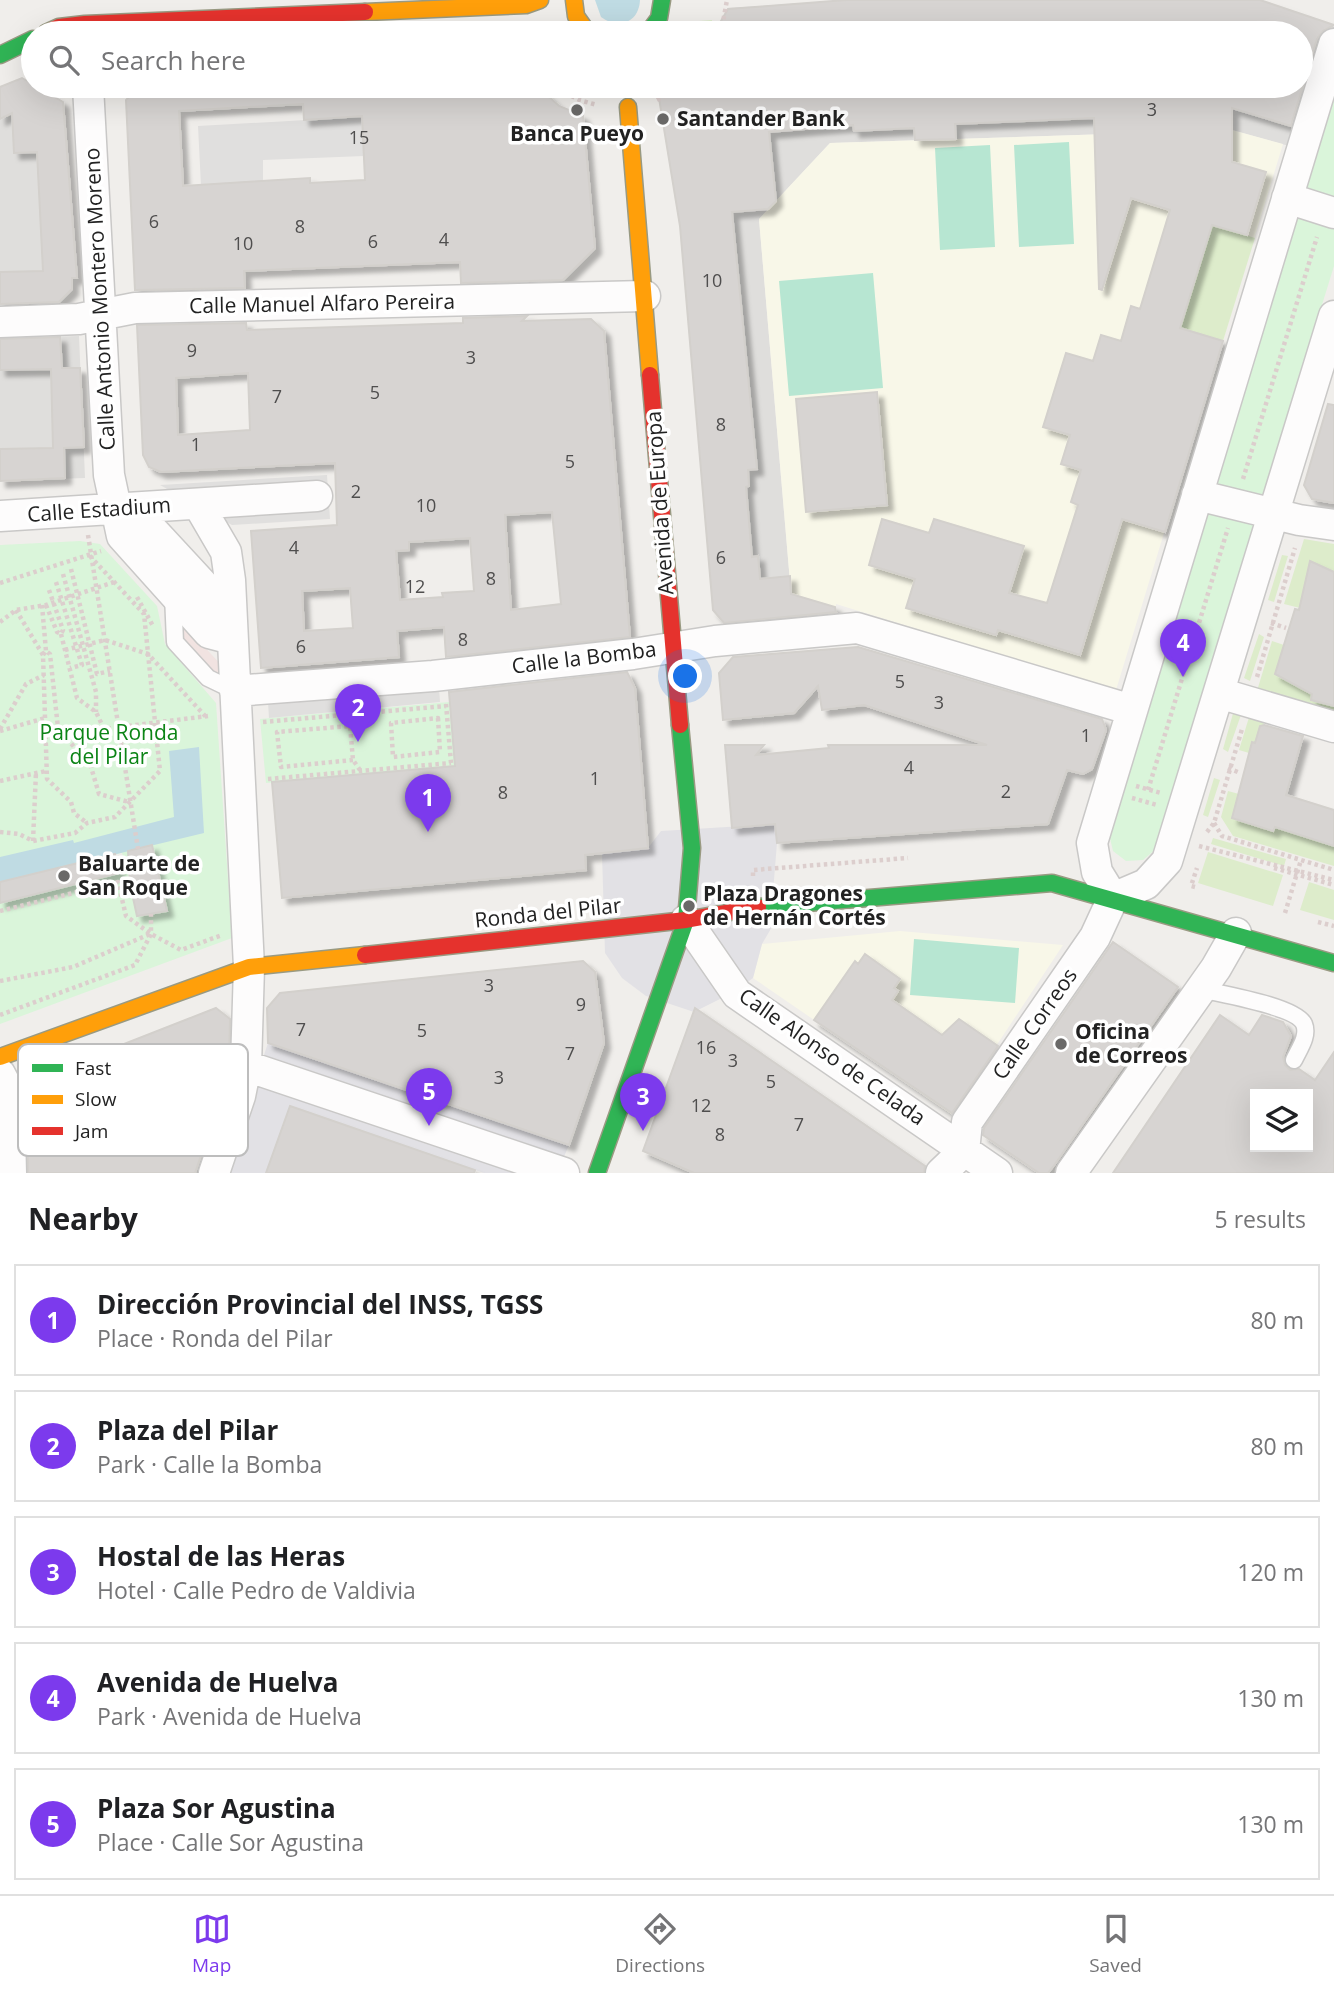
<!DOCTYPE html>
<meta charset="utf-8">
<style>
:root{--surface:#fff;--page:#f2f2f2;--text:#202124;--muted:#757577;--line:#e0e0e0;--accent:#7c3aed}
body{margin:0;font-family:"Open Sans",sans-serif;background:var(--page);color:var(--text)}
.controls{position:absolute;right:21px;bottom:21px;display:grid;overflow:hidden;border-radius:0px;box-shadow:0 7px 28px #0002}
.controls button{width:63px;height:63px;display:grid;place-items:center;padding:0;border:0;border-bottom:2px solid var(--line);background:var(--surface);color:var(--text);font:35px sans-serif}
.you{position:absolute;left:686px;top:677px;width:24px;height:24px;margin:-18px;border:5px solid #fff;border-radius:50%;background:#1a73e8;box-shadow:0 0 0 10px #1a73e833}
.badge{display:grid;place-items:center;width:46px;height:46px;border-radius:50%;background:var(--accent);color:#fff;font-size:23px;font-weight:700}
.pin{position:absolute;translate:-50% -58px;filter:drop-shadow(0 2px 4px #0008)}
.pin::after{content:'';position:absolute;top:37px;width:24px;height:21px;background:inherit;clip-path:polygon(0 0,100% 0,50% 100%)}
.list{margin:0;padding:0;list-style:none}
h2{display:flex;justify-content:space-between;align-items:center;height:91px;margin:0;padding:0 28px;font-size:30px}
h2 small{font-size:23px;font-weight:400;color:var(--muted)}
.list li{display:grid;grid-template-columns:46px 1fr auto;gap:21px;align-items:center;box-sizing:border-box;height:112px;margin:0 14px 14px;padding:0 14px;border:2px solid var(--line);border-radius:0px}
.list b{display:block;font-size:26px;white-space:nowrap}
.list p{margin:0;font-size:23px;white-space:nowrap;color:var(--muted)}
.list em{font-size:23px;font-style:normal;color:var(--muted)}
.icon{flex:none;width:38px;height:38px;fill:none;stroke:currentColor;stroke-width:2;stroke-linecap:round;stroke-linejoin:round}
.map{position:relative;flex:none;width:1334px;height:1173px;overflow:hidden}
.search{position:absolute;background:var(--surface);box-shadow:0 7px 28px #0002;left:21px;right:21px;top:21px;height:77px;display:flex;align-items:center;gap:18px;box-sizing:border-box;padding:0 24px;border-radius:38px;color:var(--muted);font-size:26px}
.sheet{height:721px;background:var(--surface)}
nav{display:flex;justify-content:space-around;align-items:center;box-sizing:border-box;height:98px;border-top:2px solid var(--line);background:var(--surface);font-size:19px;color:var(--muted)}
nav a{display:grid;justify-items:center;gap:4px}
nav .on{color:var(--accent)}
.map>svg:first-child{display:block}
.residential{fill:#dfdedc}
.commercial{fill:#f1e3e1}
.education{fill:#f8f7e8}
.grass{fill:#ddeccb}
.park{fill:#daf5da}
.pitch{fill:#b7e6d2}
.parking{fill:#e0dfde}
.plaza{fill:#e2e1e5}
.water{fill:#bfdbe3}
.building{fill:#d7d4d2;stroke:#d3d0cc;stroke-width:2;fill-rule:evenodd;filter:url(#shadow)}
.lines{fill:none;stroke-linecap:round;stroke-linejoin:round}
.lane-casing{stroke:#c9c8c7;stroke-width:19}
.street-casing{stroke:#c9c8c7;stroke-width:33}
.fast-casing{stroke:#999a82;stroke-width:19}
.slow-casing{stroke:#999a82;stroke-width:19}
.jam-casing{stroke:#999a82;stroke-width:19}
.path{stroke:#dccecd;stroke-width:4.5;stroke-dasharray:3.5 3.5;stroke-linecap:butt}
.lane{stroke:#fdfcfc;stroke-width:16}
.street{stroke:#fdfcfc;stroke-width:30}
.fast{stroke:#30b455;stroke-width:16}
.slow{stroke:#ff9f0a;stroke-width:16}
.jam{stroke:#e5322d;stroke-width:16}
.poi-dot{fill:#6a6968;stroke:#fff;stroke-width:2.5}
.labels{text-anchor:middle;stroke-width:7;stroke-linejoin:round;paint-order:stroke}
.number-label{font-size:18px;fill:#4f4e4e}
.poi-label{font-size:21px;font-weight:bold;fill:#222;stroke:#fff;text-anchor:start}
.street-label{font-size:21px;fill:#222;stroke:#fff}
.park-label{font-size:21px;fill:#0c8416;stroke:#fff}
.key{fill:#fff;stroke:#bdbdbd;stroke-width:2}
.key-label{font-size:19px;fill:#222}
</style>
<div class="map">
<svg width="1334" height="1173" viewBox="0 0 1334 1173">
<defs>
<filter id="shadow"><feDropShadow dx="6" dy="6" stdDeviation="2" flood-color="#0004"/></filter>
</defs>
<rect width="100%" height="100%" fill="#f0eeeb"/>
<path class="residential" d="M851 0H1260L1329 23 1289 146 1232 130 830 143 759 219 793 617 725 624 713 610 680 226 657 86H1301V33H714L728 8Z
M22 78 63 102 77 278H72V289L64 297 54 298V303L0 306V87Z
M79 336 85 478 0 481V338Z"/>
<path class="commercial" d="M186 627 224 668 216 675 178 634Z"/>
<path class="education" d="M1232 130 1283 144 1116 690 836 604V613L793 617 759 219 830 143Z
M900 931 1063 945 951 1114 753 978 762 944Z"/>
<path class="grass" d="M712 20 711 33H675L699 21Z
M1212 225 1255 238 1223 341 1180 328Z
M1304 539 1334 544V572L1310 561 1300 608 1284 604Z
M1282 555 1288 556 1274 602 1268 600Z
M1259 634 1264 637 1250 681 1244 678Z
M1272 641 1284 645 1312 694 1311 700 1334 706V715L1257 691Z
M1234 710 1242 712 1228 752 1223 749Z
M1250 714 1266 719 1249 753 1239 750Z
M1214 778 1220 780 1208 817 1203 815Z
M1228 791 1239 794 1232 818 1273 831 1275 827 1334 846V866L1233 836 1221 817Z
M1213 838 1286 859 1284 866 1211 844Z
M1208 852 1283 875 1273 906 1198 883Z
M1309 882 1334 890V920L1300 910Z"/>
<path class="park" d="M1334 88V201L1302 191Z
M1295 214 1334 226V266L1262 499 1215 486Z
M1207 511 1255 524 1156 849 1143 860 1126 861 1113 851 1109 834Z
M80 541 100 544 157 606 165 644 216 703 232 938 0 1024V903L127 871 122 853 0 882V545Z
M449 702 455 766 266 783 260 719Z"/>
<path class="pitch" d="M1069 142 1074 244 1019 247 1014 145Z
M990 145 995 247 940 250 935 148Z
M873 273 883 388 789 396 779 281Z
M914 939 1019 948 1015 1003 910 995Z"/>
<path class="parking" d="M323 86H361L364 156 263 160V183L201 186 198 126 324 119Z
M327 475 330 519 232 525 160 485Z
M439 688 440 702 269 718 268 702Z"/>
<path class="plaza" d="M775 824 777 843 773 892 776 920 762 944 753 978 734 992 694 1012 646 996 622 978 605 953 602 854 648 848 661 831Z
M268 1043 569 1145 557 1173H484L290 1106 266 1173H225Z"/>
<path class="water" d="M595 0H640C639 23 618 30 601 17Z
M199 747 204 833 0 882V857L73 840 74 843 174 817 169 751Z"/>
<path class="building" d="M846 0H1260L1334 25 1323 31 1317 39 1291 126 1232 108V162L1266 172 1247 235 1212 225 1180 328 1223 341 1165 532 1122 519 1080 655 998 630 996 635 906 608 915 579 869 565 882 519 929 533 934 519 1024 546 1009 593 1047 603 1078 505 1071 502 1081 470 1061 464 1070 435 1043 427 1066 353 1093 361 1101 335 1121 341 1131 306 1140 309 1170 210 1131 198 1102 290 1099 289 1094 118 955 124 956 139 915 140 914 128 854 131 853 125 769 132 776 201 768 209 732 212 757 469 748 470 749 486 746 487 752 557 758 556 760 579 790 576 791 594 835 607 836 612 724 623 713 610 680 226 657 86H877L878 94 923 92V86H1301V33H714L728 9Z
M22 78 63 102 77 278H72V289L59 302 0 304V272L43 271 37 152 14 153 12 113 0 119V87Z
M139 86H537L559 106 583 116 595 248 563 280 461 283 460 262 244 271 245 288 135 290 126 100ZM303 104 304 120 362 116 365 180 310 183V178L183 186 179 111Z
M527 316 522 321 591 319 604 331 630 637 446 657 444 627 397 631 399 657 261 668 251 531 337 525 335 463 161 472 149 467 143 455 137 325 246 323 247 330 463 323V318ZM248 373 250 430 178 435 176 378ZM552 512 561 604 511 610 505 515ZM470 538 474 591 442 593 443 597 400 600 396 551 409 550V542ZM350 588 353 628 304 631 302 591Z
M60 337 62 368H80L84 447 64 448 65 478 0 481V449L53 448 51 369 0 370V339Z
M877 392 887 505 806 512 796 399Z
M1328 404 1334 405V503L1312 499 1304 485Z
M1310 561 1334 572V706L1311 700 1312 694 1275 674 1295 609 1299 610Z
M858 647 1102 719 1106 730 1092 769 1083 774 1067 770 1048 824 777 843 775 824 732 828 725 745H764L756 755 829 748 828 745H987L864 705 822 710 818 686 794 713 723 720 719 673 733 657Z
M627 672 635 688 648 848 585 855 586 870 282 898 272 782 455 766 449 692Z
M1264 725 1303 736 1286 795 1334 810V846L1275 827 1273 831 1232 818 1252 742 1255 743 1260 726Z
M152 845 167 911 137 916 130 884 128 851Z
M115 854 119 873 0 903V882Z
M1113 942 1178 987 1055 1164 1048 1173H1039L983 1135 984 1128Z
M865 954 900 979 894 988 898 991 892 1000 942 1035 959 1019 998 1046 952 1113 814 1020 855 961 858 964Z
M583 961 595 972 604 1043 569 1145 268 1043 267 1008 280 993Z
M216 1008 230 1019 229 1064 223 1091 195 1173H28L27 1093 37 1078Z
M695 1008 925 1166 924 1173H694L643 1151Z
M1220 1015 1249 1035 1262 1015 1283 1022 1291 1036 1283 1057 1285 1065 1290 1070 1299 1069 1315 1080 1334 1052V1173H1113ZM1255 1094H1308V1147H1255Z
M290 1106 475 1170 474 1173H266Z"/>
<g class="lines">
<defs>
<path id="lane" d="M173 595 175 642 208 678 235 691
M1200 989C1220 994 1296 1006 1304 1024 1309 1036 1299 1049 1294 1060"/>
<path id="street" d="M88 86 109 475 122 536 209 633 232 639
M1287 198 1334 213
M0 322 79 319 135 308 645 296
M1197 495 1299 520 1334 525
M198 504 226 552 230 580 249 967 246 1066 240 1096 214 1173
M119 511 143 520 231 615
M0 516 317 496
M235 691 433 676 633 654 715 641 857 628 1132 710
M1219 693 1334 727
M1113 898 1097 872 1092 843 1334 44
M1113 898 1146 884 1167 861 1334 316
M686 920 737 994 997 1173
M246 1066 564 1173
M0 1074 9 1091 11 1173
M964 1151 967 1122 1095 937 1113 898
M941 1173 964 1151
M1071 1173 1216 968 1236 933"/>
<path id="fast" d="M648 33 659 18 662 0
M0 55 33 39
M758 907 1052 883 1334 963
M597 1173 686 920 692 848 680 725"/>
<path id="slow" d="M574 0 576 16 588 33
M365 12 526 5 540 0
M628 107 650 375
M0 1057 249 967 365 955"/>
<path id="jam" d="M46 33 59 27 85 24 365 12
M650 375 680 725
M365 955 686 920 758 907"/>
</defs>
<use href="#lane" class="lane-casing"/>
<use href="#street" class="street-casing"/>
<use href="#fast" class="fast-casing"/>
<use href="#slow" class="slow-casing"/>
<use href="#jam" class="jam-casing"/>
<path class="path" d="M721 33 727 0
M553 86 579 100 597 105
M657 100 683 86
M1243 479 1317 237
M88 535 138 849
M71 569 97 674 110 671
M63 574 96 692V712
M56 582 82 665 70 668
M0 583 101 551
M137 597 153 626
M42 605 46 651
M46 605 57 632 61 634 63 630 49 590
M16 610 43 655 47 779 71 802 74 813 87 823
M0 622 16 610 46 605 114 582
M1271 623 1286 628
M61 634 77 698 96 712 104 729 208 716
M65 650 105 640 148 654 207 718
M43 655 46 651 50 654 58 728 91 767 99 794 129 802
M1257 677 1295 548
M446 704 451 763
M438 718 440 752 393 757 391 723Z
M263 722 446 706
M0 729 26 684 44 675
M0 731 45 718
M353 760 281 767 277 732 350 726 353 760 360 770
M1228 768 1240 773
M268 779 451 763
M0 781 46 771
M1136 786 1161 793
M1148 790 1228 528
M1132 798 1157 805
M1214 823 1222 836 1334 870
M0 832 19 834 33 841 75 833 87 823 115 817 160 771 144 614 89 555
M1207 832 1214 823 1242 729
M33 841 36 772
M1199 846 1334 880
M1274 868 1334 885
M753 876V870L908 858
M1195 887 1191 886 1197 868
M0 911 118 882 126 916 151 934 181 950 222 935
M1285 913 1301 860
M1318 922 1334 926
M0 981 73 967 150 934
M0 1015 135 965 151 934V914"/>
<use href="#lane" class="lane"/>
<use href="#street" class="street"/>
<use href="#fast" class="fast"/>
<use href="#slow" class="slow"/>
<use href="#jam" class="jam"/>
</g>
<g class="poi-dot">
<circle cx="577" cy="110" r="7"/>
<circle cx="663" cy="119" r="7"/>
<circle cx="64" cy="876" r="7"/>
<circle cx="689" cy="906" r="7"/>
<circle cx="1061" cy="1044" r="7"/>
</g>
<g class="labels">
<g class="number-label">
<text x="1152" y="116">3</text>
<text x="359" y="144">15</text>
<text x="154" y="228">6</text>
<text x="300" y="233">8</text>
<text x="444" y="246">4</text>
<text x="373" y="248">6</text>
<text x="243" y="250">10</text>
<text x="712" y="287">10</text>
<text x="192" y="357">9</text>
<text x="471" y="364">3</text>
<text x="375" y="399">5</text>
<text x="277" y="403">7</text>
<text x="721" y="431">8</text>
<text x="196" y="451">1</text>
<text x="570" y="468">5</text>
<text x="356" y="498">2</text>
<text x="426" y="512">10</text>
<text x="294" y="554">4</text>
<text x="721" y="564">6</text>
<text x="491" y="585">8</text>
<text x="415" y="593">12</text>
<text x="463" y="646">8</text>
<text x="301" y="653">6</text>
<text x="900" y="688">5</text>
<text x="939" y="709">3</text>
<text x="1086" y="742">1</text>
<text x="909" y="774">4</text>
<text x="595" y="785">1</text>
<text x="1006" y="798">2</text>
<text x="503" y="799">8</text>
<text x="489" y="992">3</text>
<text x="581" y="1011">9</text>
<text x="301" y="1036">7</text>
<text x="422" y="1037">5</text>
<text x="706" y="1054">16</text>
<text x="570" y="1060">7</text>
<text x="733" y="1067">3</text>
<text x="499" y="1084">3</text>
<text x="771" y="1088">5</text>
<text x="701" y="1112">12</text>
<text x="799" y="1131">7</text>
<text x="720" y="1141">8</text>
</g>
<g class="poi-label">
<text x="677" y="126">Santander Bank</text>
<text x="577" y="141" text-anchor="middle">Banca Pueyo</text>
<text x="78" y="871">Baluarte de<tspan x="78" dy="24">San Roque</tspan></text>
<text x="703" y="901">Plaza Dragones<tspan x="703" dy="24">de Hernán Cortés</tspan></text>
<text x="1075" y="1039">Oficina<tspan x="1075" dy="24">de Correos</tspan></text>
</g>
<g class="street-label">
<text transform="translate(100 299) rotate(-93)" y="7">Calle Antonio Montero Moreno</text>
<text transform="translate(322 304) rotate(-1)" y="7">Calle Manuel Alfaro Pereira</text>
<text transform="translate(660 503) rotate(-94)" y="7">Avenida de Europa</text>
<text transform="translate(99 510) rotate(-4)" y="7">Calle Estadium</text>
<text transform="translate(584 658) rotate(-7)" y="7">Calle la Bomba</text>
<text transform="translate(548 913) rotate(-6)" y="7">Ronda del Pilar</text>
<text transform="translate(1035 1024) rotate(-55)" y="7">Calle Correos</text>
<text transform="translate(832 1057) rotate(35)" y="7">Calle Alonso de Celada</text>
</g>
<g class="park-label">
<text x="109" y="740">Parque Ronda<tspan x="109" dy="24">del Pilar</tspan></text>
</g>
</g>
<rect x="18" y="1044" width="230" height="112" rx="10" class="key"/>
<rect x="32" y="1064" width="31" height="8" fill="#30b455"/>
<rect x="32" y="1095" width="31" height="9" fill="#ff9f0a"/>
<rect x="32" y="1127" width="31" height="8" fill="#e5322d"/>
<g class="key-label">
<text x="75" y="1075">Fast</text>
<text x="75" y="1106">Slow</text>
<text x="75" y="1138">Jam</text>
</g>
</svg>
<div class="controls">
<button><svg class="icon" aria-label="layers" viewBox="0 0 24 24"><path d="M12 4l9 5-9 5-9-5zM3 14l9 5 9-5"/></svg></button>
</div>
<div class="you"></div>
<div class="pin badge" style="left:428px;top:832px">1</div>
<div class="pin badge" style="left:358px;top:742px">2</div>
<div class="pin badge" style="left:643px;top:1131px">3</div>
<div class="pin badge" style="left:1183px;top:677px">4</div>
<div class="pin badge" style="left:429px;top:1126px">5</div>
<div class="search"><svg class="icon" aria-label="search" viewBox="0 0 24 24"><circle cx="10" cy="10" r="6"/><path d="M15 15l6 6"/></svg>Search here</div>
</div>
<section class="sheet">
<h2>Nearby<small>5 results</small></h2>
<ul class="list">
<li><span class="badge">1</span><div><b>Dirección Provincial del INSS, TGSS</b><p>Place · Ronda del Pilar</p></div><em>80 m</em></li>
<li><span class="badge">2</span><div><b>Plaza del Pilar</b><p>Park · Calle la Bomba</p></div><em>80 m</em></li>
<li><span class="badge">3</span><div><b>Hostal de las Heras</b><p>Hotel · Calle Pedro de Valdivia</p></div><em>120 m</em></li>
<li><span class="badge">4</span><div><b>Avenida de Huelva</b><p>Park · Avenida de Huelva</p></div><em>130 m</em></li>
<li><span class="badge">5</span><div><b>Plaza Sor Agustina</b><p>Place · Calle Sor Agustina</p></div><em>130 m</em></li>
</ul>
</section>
<nav>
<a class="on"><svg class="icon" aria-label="map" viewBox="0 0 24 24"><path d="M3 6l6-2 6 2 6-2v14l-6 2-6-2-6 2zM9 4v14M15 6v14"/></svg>Map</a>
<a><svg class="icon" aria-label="directions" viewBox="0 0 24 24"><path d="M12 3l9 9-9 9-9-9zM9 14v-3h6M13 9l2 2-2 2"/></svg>Directions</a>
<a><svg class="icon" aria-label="saved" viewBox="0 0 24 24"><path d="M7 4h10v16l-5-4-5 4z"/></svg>Saved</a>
</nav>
